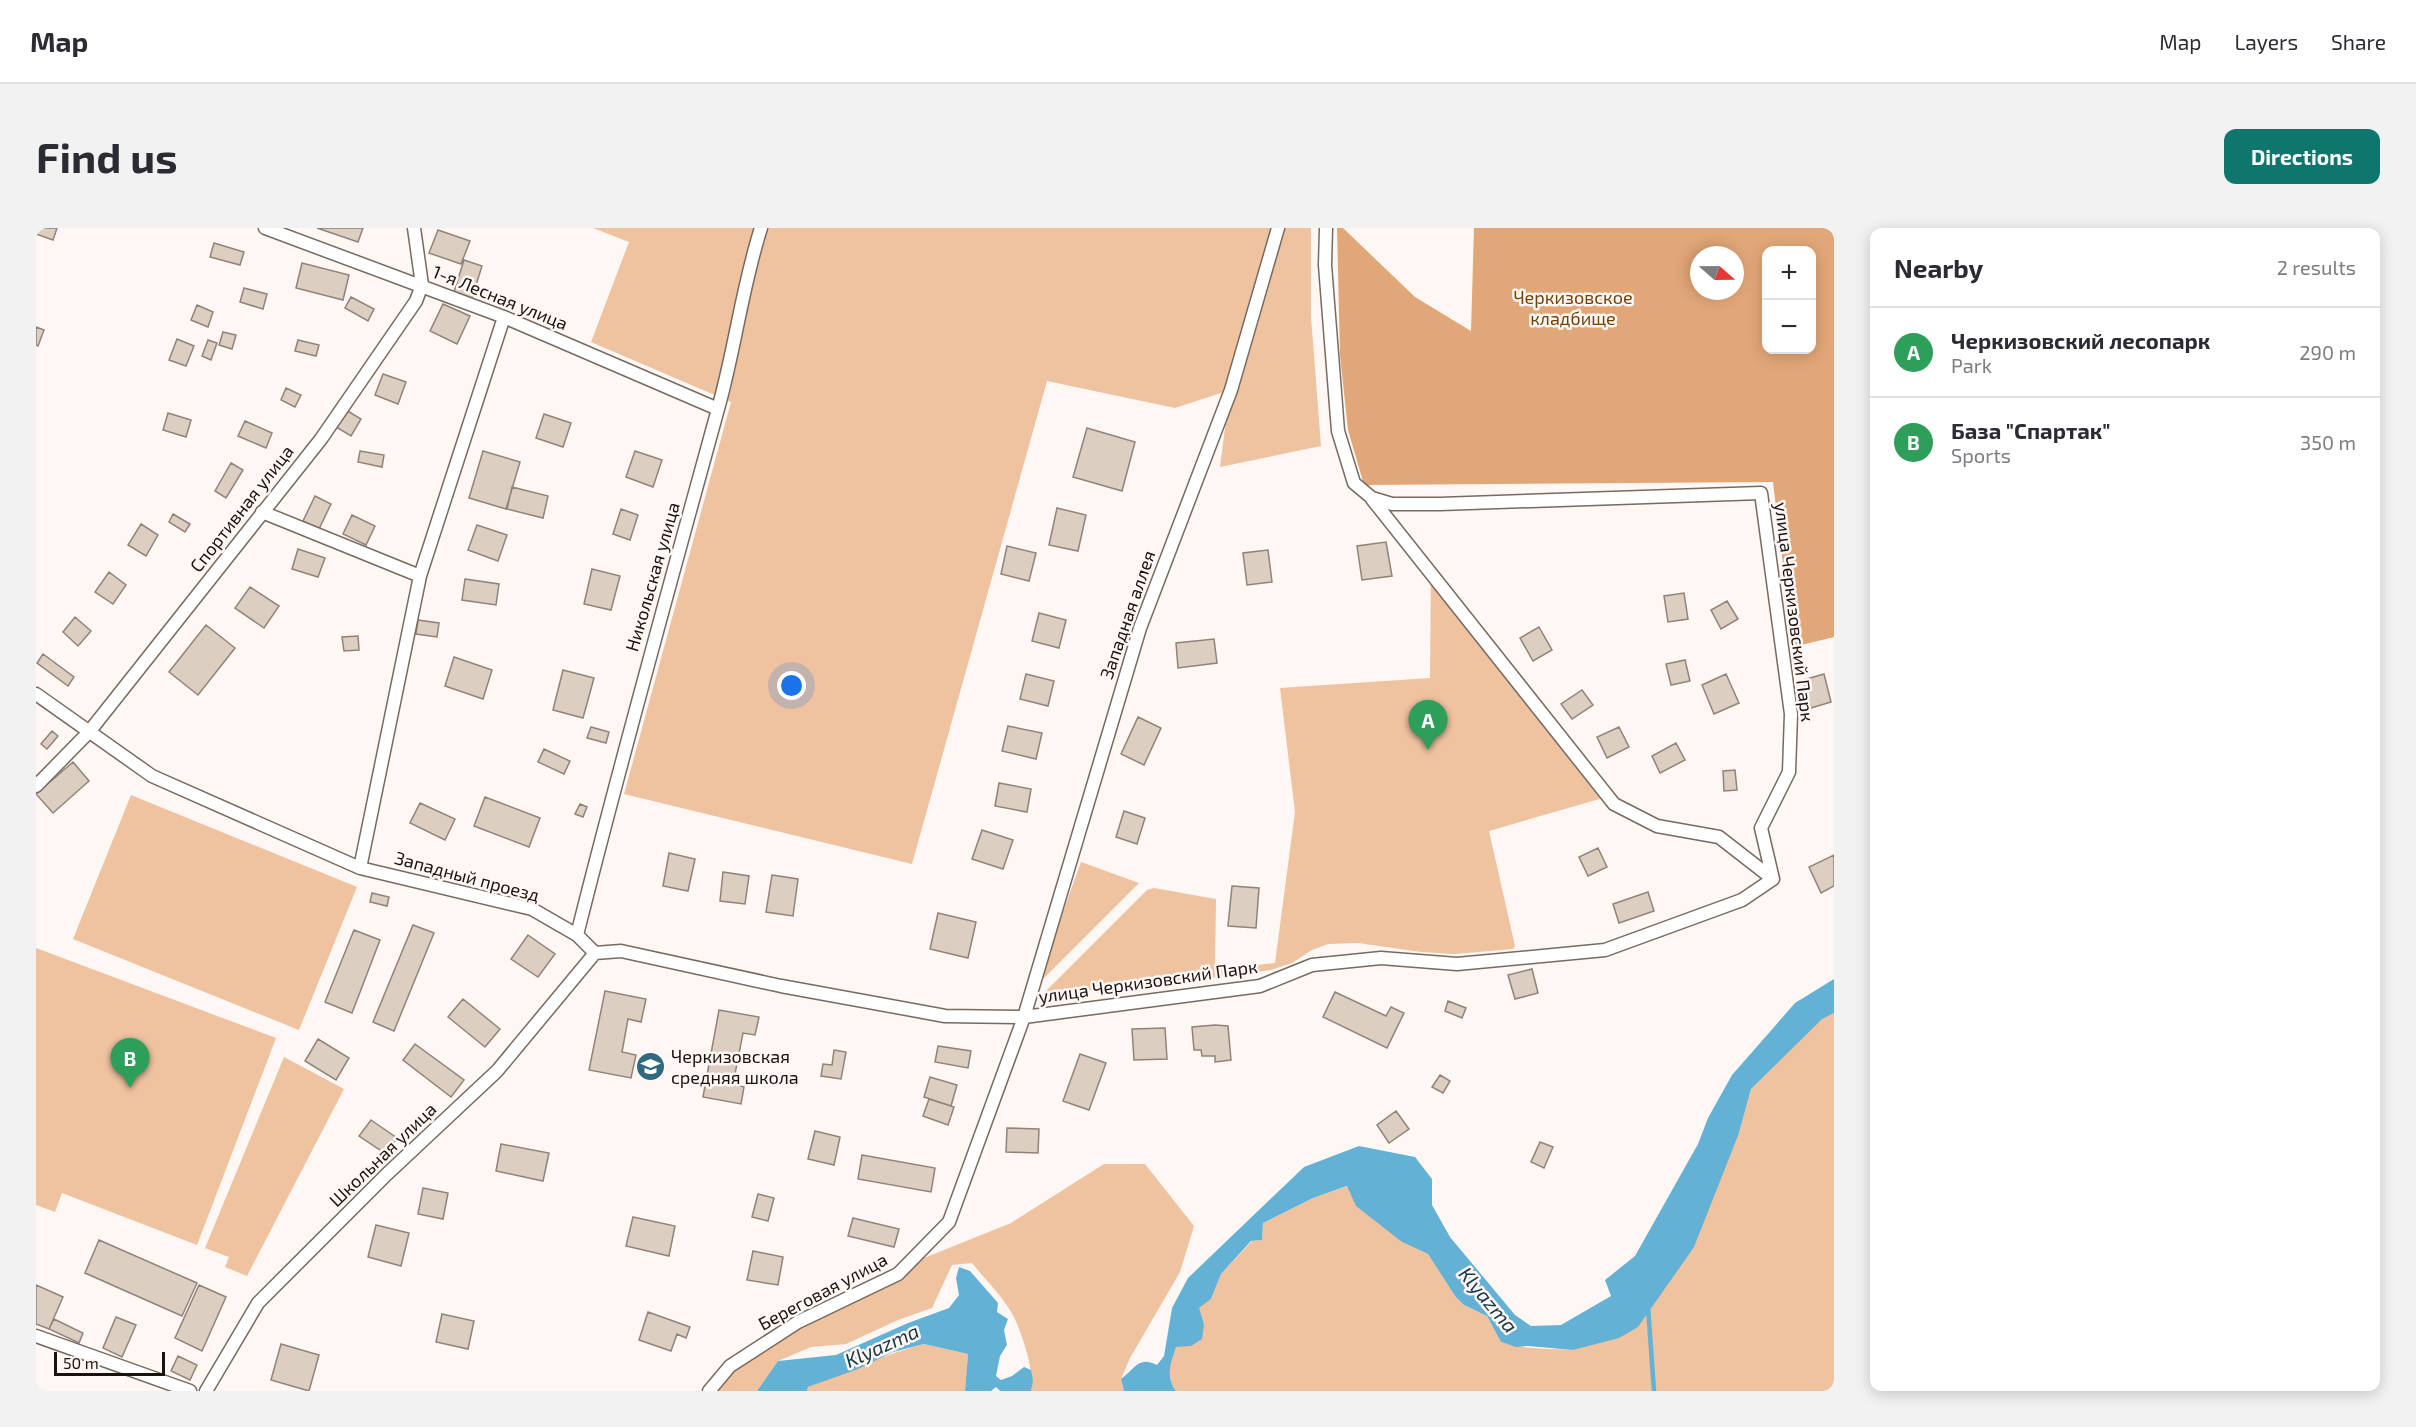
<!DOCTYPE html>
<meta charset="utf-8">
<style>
:root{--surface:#fff;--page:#f2f2f3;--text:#2b2b33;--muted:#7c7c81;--line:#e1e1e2;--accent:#0f766e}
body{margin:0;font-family:"Exo 2",sans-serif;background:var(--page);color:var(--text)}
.controls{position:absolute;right:18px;top:18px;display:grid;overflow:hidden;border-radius:12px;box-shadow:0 3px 15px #0003}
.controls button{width:54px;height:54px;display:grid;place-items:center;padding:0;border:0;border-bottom:2px solid var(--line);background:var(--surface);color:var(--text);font:30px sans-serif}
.compass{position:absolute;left:1654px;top:18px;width:54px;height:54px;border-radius:50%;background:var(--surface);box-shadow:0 3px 15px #0003;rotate:110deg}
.scale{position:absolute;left:18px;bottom:15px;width:111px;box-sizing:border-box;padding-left:6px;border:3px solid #18130f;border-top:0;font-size:16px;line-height:21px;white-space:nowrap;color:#18130f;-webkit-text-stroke:4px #fef7f3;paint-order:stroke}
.you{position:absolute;left:756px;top:458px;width:21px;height:21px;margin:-15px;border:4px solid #fff;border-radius:50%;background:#1a73e8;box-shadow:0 0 0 9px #1a73e833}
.badge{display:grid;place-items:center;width:39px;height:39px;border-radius:50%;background:var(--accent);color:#fff;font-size:20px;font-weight:700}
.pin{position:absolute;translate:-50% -50px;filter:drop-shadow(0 2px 3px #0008)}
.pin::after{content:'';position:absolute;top:32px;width:21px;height:18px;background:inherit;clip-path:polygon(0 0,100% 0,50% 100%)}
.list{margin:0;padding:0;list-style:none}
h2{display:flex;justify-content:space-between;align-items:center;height:78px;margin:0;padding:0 24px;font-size:26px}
h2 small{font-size:20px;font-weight:400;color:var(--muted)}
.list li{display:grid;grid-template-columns:39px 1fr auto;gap:18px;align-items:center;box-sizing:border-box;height:90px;padding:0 24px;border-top:2px solid var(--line)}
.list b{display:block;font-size:22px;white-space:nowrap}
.list p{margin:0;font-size:20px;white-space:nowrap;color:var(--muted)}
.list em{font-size:20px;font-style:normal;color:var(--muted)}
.map{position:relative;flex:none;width:1798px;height:1163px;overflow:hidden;border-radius:12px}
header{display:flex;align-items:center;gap:36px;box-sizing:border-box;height:84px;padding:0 30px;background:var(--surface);border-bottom:2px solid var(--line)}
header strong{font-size:28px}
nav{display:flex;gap:33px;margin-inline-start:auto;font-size:21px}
.intro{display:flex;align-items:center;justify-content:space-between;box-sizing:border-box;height:144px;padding:0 36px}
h1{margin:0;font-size:42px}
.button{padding:15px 27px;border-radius:12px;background:var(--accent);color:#fff;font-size:21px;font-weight:700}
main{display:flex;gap:36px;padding:0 36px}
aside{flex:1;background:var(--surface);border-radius:12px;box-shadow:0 3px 15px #0003}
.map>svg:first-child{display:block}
.green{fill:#efc2a0}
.forest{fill:#e2a778;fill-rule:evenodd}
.water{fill:#64b1d6}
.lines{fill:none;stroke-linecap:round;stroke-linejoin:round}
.stream{stroke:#64b1d6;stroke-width:4.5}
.building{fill:#ddcec2;stroke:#918379;stroke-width:1.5}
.minor-casing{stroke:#776a60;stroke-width:15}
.minor{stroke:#fff;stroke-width:12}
.labels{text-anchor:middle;stroke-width:5;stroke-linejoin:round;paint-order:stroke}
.street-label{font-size:18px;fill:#18130f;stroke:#fef7f3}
.park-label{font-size:18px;fill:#753f04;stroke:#fef7f3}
.poi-label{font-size:18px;fill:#18130f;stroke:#fef7f3;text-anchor:start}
.water-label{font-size:20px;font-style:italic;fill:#133746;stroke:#fef7f3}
</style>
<header>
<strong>Map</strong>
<nav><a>Map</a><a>Layers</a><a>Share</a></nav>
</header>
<div class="intro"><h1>Find us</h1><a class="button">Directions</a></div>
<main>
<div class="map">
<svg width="1798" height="1163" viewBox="0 0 1798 1163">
<rect width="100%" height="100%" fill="#fef7f3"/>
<path class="green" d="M557 0H1275V89L1285 218 1184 239 1194 162 1139 180 1011 153 876 636 588 566 695 174 555 114 593 14Z
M1395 337 1567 570 1453 603 1479 718 1477 721 1419 726 1385 724 1322 715 1292 716 1276 722 1256 735 1235 742 1131 756 1007 766 1111 662 1118 660 1180 671 1179 742 1239 735 1259 584 1244 460 1394 450Z
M95 567 321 659 263 802 37 711Z
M1045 634 1103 655 1000 758Z
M0 720 240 810 161 1017 26 965 19 984 0 977Z
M1798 785V1163H1140C1129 1148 1135 1135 1140 1118H1155L1168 1096 1162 1080 1175 1071 1185 1046 1216 1013 1226 1012 1227 995 1277 970 1312 958 1366 1014 1392 1026 1419 1068 1428 1077 1451 1088 1465 1114C1487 1122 1513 1120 1537 1122L1703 905 1715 861 1786 790Z
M248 829 308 861 211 1048 189 1039 193 1029 169 1020Z
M1068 936H1109L1158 998 1144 1044 1094 1130 1085 1151 1088 1163H995C999 1143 985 1100 974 1082 964 1066 948 1050 936 1035L916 1037 896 1080 862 1092 810 1116 775 1119 742 1133 721 1163H674L694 1138 756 1098 846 1047 975 995Z
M888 1116 932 1126 929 1163H771L772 1159C811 1145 848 1126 888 1116Z"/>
<path class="forest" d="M1301 0H1307L1379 69 1435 103 1438 0H1798V409L1757 419 1737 254 1328 257 1312 202 1304 128ZM1730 22H1776V122H1730ZM1663 27H1699V63H1663Z"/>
<path class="water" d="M1798 751V785L1786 791 1715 861 1703 905 1658 1019 1602 1099 1583 1110 1537 1122 1492 1118 1480 1119 1465 1114 1451 1088 1428 1077 1419 1068 1392 1026 1366 1014 1320 978 1311 958 1277 970 1227 995 1226 1012 1215 1013 1185 1046 1175 1071 1163 1080 1168 1096 1166 1111 1155 1118 1140 1119C1135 1135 1129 1148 1140 1163H1088L1085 1151C1100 1140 1102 1128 1121 1137L1128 1128 1136 1080 1152 1050 1268 939 1323 918 1379 929 1396 951V977L1414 1009 1479 1087 1495 1098 1525 1097 1575 1068 1569 1052 1599 1028 1662 916 1672 890 1696 847 1759 775Z
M923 1039 934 1043 962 1075 961 1084 972 1091 968 1102 971 1117 964 1128 960 1148 965 1152 976 1148 988 1139 995 1142 997 1153 995 1163H964L960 1159 955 1163H929L932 1126 888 1116 857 1124 822 1141 772 1159 771 1163H721L742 1133 800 1127 872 1095 913 1080 923 1067 920 1050Z"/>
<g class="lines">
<path class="stream" d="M1612 1079 1618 1163"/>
</g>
<path class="building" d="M0 0H21L17 12 0 6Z
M281 0H327L322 14Z
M402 2 434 13 425 36 393 25Z
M178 15 208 24 204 37 174 29Z
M428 32 446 38 435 73 417 67Z
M266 35 313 47 307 72 260 60Z
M208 60 231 66 227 81 204 74Z
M315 69 338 81 332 93 309 80Z
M407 76 434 88 421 116 394 103Z
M161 77 177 84 172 99 155 92Z
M0 99 8 102 2 118 0 117Z
M187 104 200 107 196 121 183 117Z
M141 111 158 118 150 138 133 132Z
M172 112 181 115 175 132 166 128Z
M262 112 283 117 280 128 259 123Z
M347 146 370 154 362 176 339 167Z
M250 160 265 167 259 179 245 172Z
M310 182 325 191 315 208 300 199Z
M132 185 155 192 150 209 127 202Z
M508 186 535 195 527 219 500 210Z
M209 193 236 205 230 220 202 208Z
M1051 200 1099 214 1086 263 1037 249Z
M324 223 348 227 346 239 322 234Z
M447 223 484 234 470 281 433 270Z
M599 223 626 232 617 259 590 249Z
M195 235 207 242 190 270 179 263Z
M476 259 512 268 507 290 471 281Z
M279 268 295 276 283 301 267 293Z
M1021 280 1050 287 1042 323 1013 317Z
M585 281 602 287 594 312 577 306Z
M137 286 154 296 149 304 133 294Z
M316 287 339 298 330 317 307 306Z
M105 296 122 307 110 328 92 317Z
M441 297 471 307 462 333 432 322Z
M1350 314 1356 348 1326 352 1321 318Z
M971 318 1000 325 993 353 965 346Z
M262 321 289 330 282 349 256 341Z
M1232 322 1236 354 1211 357 1207 325Z
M556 341 584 348 575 382 548 376Z
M73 344 90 357 77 376 59 364Z
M429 351 463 356 460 377 426 372Z
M214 359 243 378 228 400 199 380Z
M1648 365 1652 391 1632 394 1628 368Z
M1691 373 1702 391 1685 401 1675 382Z
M1003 385 1030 392 1023 420 996 413Z
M39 389 55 403 42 418 27 404Z
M382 392 403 395 401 409 380 406Z
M170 397 199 420 162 467 133 444Z
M1503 399 1516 422 1497 433 1484 410Z
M322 408 323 422 308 423 306 409Z
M1178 411 1181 435 1142 440 1140 415Z
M7 426 38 449 32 458 1 435Z
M418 429 456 442 447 471 409 458Z
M1649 432 1654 453 1635 457 1630 436Z
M527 442 558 450 547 490 517 482Z
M990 446 1018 453 1012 478 984 471Z
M1690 446 1703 475 1678 486 1666 457Z
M1788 446 1795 474 1775 480 1767 452Z
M1546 462 1557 477 1536 491 1525 476Z
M1102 489 1125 500 1108 537 1085 526Z
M972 498 1006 505 1000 531 966 523Z
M555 499 573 504 570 515 551 510Z
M1583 499 1593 519 1571 530 1561 509Z
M16 503 22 508 11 521 5 516Z
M1640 515 1649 532 1624 545 1616 528Z
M508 521 534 533 528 546 502 534Z
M37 534 53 553 17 585 0 566Z
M1699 542 1701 562 1688 563 1687 543Z
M963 555 995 561 991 584 959 578Z
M449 569 504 590 493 619 438 598Z
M384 575 419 591 409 612 374 595Z
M544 576 551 579 547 589 539 586Z
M1088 583 1109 590 1101 616 1080 609Z
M946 602 977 612 967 641 936 631Z
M1562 620 1571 639 1552 648 1543 629Z
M633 625 659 631 652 663 627 658Z
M1798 627V658L1785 665 1773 639Z
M687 644 713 648 709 676 684 673Z
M736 647 762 651 757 688 730 684Z
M1196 658 1223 660 1220 700 1192 698Z
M1612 664 1618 683 1583 695 1577 676Z
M336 665 353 669 351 678 334 674Z
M902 685 940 694 932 730 894 721Z
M377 697 398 705 358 803 337 794Z
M318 702 344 712 316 785 289 774Z
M492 707 519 726 502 749 475 731Z
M1496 741 1502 765 1479 771 1472 747Z
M569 763 610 771 605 794 592 791 586 824 600 827 595 850 553 842Z
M1299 764 1350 788 1355 779 1368 785 1351 820 1287 789Z
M427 771 464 801 449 819 412 789Z
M1412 773 1430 780 1426 790 1409 783Z
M683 782 723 789 719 807 707 805 697 856 708 859 705 876 667 869Z
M1179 797 1192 798 1195 832 1179 834V828H1166L1165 822H1158L1156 799Z
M1129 800 1131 831 1098 832 1096 801Z
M282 811 313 830 300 852 269 833Z
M379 816 428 852 415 869 367 832Z
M902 818 935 823 932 840 899 834Z
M798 822 810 824 805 851 785 848 787 836 796 837Z
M1044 826 1070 835 1053 882 1027 873Z
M1404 847 1414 853 1407 865 1396 859Z
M894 849 921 857 915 878 888 869Z
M893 871 918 879 912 897 887 888Z
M1360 883 1373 901 1353 915 1341 897Z
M335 892 361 910 350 926 323 908Z
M971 900 1003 901 1002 925 970 924Z
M779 903 804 909 798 937 772 931Z
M1504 914 1517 919 1508 940 1495 934Z
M465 916 513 925 507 953 460 943Z
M826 927 899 940 895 964 822 951Z
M387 960 412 965 407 991 382 986Z
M722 966 738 970 732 993 716 989Z
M597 989 639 998 633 1028 590 1018Z
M817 990 863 1001 858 1019 812 1008Z
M340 997 373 1005 365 1038 332 1029Z
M63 1012 161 1055 146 1088 49 1045Z
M717 1023 747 1029 742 1057 711 1052Z
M0 1057 27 1069 13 1101 0 1096Z
M163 1057 190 1069 166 1123 139 1110Z
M612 1084 654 1099 650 1110 641 1106 635 1123 603 1112Z
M406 1086 438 1093 432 1121 400 1114Z
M80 1089 100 1097 86 1129 67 1120Z
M18 1091 47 1105 43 1115 13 1101Z
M245 1116 283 1127 273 1163 235 1152Z
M142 1128 161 1137 154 1152 135 1143Z"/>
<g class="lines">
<defs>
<path id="minor" d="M229 0 468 89 682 181
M1336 271 1578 576 1621 598 1683 609 1737 651
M226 284 384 348
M0 466 116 548 324 640 496 681 541 707 559 725 585 723 745 758 909 788 988 789 1224 758 1276 737 1345 730 1421 736 1569 722 1706 672 1737 651 1725 600 1753 544 1755 486 1725 265 1404 276H1356L1336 270 1318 255 1302 203 1289 37 1290 0
M0 558 53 504 285 211 380 73 386 57 378 0
M324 640 384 348 468 89
M541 707C585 531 634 356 682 181 699 121 706 59 725 0
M0 1108 154 1163
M170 1163 222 1075 351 946 461 843 559 725
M673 1163 694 1138 762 1094 862 1046 913 994 988 789 1104 400 1195 162 1242 0"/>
</defs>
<use href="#minor" class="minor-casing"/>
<use href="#minor" class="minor"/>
</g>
<defs>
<symbol id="school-disc" viewBox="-11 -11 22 22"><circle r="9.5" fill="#306982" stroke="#fef7f3"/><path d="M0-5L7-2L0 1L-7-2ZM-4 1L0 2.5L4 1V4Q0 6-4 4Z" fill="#fff"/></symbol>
</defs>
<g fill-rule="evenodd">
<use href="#school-disc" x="598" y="822" width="33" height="33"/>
</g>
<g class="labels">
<g class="street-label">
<text transform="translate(464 70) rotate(22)" y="6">1-я Лесная улица</text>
<text transform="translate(206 281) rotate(-52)" y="6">Спортивная улица</text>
<text transform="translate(617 349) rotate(-74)" y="6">Никольская улица</text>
<text transform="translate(1758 384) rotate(83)" y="6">улица Черкизовский Парк</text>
<text transform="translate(1092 387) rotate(-71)" y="6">Западная аллея</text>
<text transform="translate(431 649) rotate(15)" y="6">Западный проезд</text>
<text transform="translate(1112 754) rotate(-8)" y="6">улица Черкизовский Парк</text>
<text transform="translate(347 927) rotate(-44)" y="6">Школьная улица</text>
<text transform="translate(787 1064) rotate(-28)" y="6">Береговая улица</text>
</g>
<g class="park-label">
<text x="1537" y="76">Черкизовское<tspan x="1537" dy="21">кладбище</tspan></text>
</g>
<g class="poi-label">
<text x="635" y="835">Черкизовская<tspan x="635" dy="21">средняя школа</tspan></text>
</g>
<g class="water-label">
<text transform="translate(1452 1072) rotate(50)" y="7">Klyazma</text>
<text transform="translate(846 1118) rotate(-24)" y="7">Klyazma</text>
</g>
</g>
</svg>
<div class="controls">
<button>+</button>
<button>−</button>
</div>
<svg class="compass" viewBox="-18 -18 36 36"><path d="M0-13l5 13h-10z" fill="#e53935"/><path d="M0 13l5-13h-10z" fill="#7c7c81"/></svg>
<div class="scale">50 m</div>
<div class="you"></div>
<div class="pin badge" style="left:1392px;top:522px;background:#2e9e5b">A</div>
<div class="pin badge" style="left:94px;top:860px;background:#2e9e5b">B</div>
</div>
<aside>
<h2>Nearby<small>2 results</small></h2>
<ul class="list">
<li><span class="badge" style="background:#2e9e5b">A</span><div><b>Черкизовский лесопарк</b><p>Park</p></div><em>290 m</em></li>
<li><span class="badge" style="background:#2e9e5b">B</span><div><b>База &quot;Спартак&quot;</b><p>Sports</p></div><em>350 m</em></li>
</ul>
</aside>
</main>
